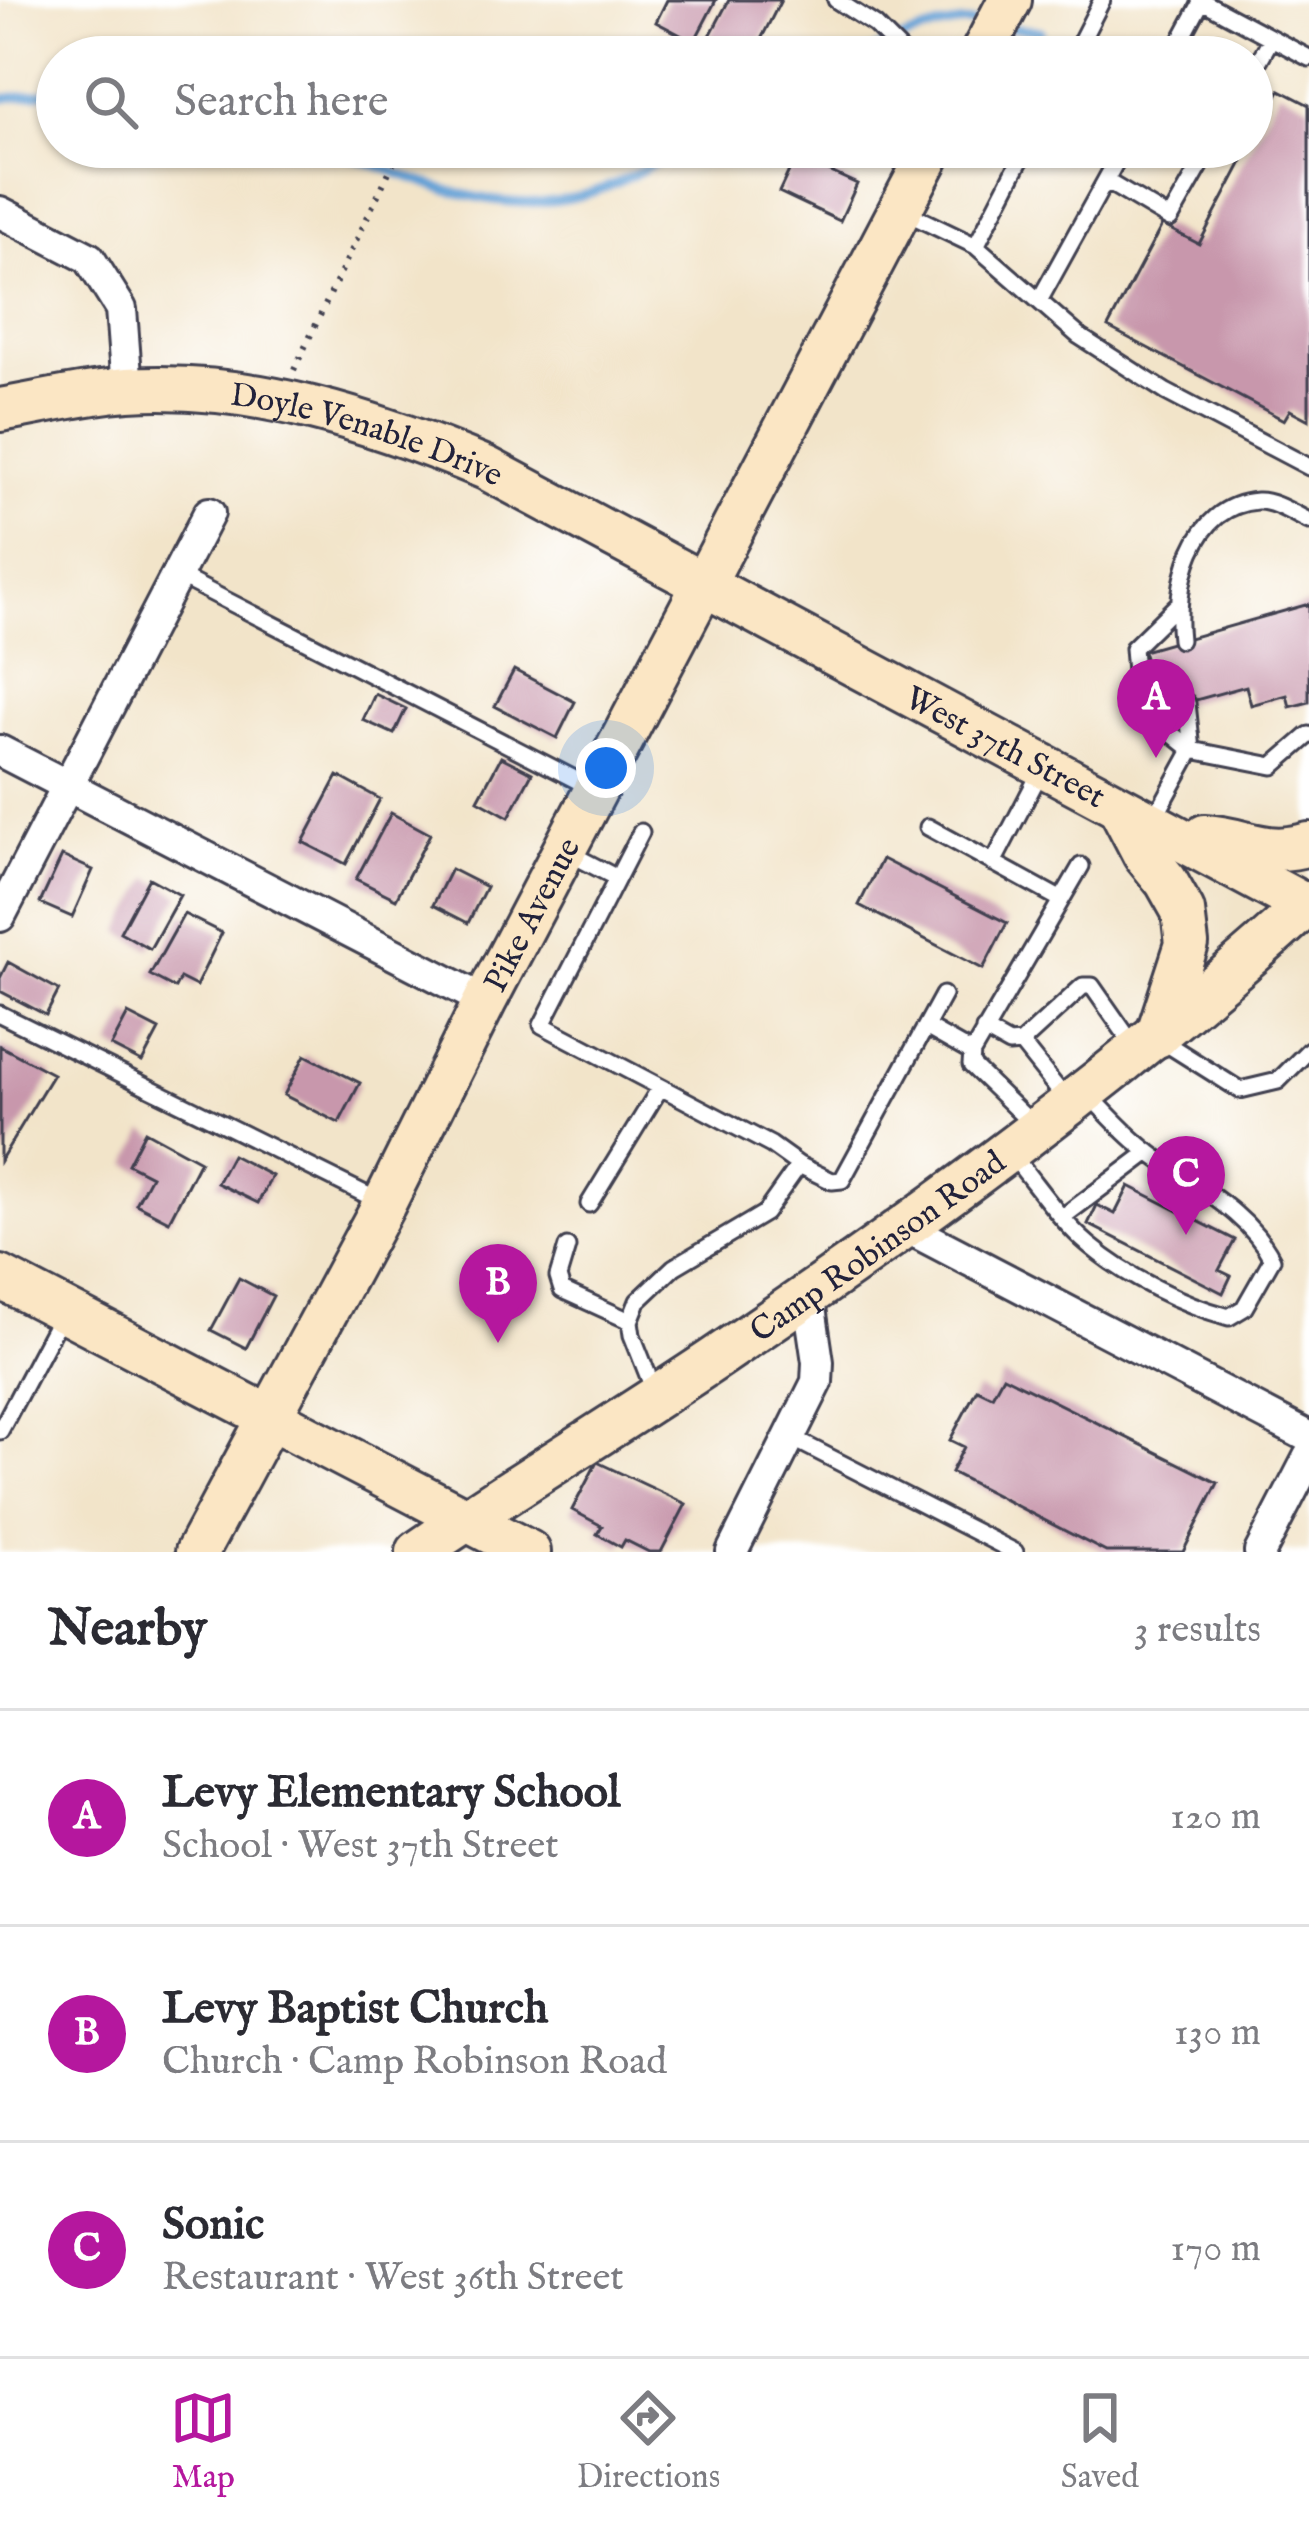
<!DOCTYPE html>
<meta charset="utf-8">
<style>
:root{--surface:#fff;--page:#f7f7f7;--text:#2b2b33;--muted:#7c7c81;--line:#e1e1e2;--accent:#b5179e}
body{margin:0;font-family:"IM FELL English",serif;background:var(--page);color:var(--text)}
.you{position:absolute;left:606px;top:768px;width:42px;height:42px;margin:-30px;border:9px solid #fff;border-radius:50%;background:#1a73e8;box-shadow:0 0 0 18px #1a73e833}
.badge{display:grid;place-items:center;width:78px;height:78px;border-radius:50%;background:var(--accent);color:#fff;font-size:39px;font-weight:700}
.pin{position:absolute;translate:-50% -99px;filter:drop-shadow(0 3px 6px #0008)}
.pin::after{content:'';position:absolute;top:63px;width:42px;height:36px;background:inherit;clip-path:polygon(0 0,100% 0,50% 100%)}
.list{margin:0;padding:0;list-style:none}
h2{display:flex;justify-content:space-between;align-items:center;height:156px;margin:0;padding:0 48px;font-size:51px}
h2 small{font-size:39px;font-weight:400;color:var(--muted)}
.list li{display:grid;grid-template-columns:78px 1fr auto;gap:36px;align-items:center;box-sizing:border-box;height:216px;padding:0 48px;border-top:3px solid var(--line)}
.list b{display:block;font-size:45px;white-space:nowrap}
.list p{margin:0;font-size:39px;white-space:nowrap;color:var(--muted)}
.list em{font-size:39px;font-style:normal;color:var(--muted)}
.icon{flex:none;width:66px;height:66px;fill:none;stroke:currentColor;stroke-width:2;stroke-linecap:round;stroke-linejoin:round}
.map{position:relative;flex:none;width:1309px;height:1552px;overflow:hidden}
.search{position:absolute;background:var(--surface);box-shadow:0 3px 9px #0004;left:36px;right:36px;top:36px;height:132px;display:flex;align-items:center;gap:30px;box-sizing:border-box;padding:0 42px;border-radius:66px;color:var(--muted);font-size:45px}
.sheet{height:804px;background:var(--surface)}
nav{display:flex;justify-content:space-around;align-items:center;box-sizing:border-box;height:168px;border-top:3px solid var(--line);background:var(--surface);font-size:33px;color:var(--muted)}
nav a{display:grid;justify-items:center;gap:6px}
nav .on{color:var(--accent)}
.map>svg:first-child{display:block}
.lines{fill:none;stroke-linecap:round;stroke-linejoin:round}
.stream{stroke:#64a0d5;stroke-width:9}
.building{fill:#c897ac}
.lane-casing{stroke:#413f50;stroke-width:21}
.street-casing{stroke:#413f50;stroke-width:36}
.secondary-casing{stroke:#413f50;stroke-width:48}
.path{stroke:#413f50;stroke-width:6;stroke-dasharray:3 9;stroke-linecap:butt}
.lane{stroke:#fff;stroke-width:15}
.street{stroke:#fff;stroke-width:30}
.secondary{stroke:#fbe6c4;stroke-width:42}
.labels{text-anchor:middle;stroke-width:12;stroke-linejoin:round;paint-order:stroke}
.street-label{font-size:33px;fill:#22223b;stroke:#fff}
</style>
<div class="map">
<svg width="1309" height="1552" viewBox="0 0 1309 1552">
<rect width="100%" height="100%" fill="#fff"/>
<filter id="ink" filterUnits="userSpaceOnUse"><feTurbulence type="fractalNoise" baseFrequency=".00833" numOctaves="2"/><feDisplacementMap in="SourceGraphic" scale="24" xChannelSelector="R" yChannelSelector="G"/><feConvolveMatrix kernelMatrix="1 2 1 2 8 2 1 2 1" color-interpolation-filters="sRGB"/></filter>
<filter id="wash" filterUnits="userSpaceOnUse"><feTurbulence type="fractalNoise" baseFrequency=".004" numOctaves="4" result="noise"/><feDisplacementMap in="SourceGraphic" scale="48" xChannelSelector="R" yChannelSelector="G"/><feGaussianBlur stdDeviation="2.7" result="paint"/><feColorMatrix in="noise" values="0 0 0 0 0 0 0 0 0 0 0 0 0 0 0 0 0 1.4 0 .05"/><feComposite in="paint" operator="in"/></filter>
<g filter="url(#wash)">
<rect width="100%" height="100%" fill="#f2e4c9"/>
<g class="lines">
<path class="stream" d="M1011 28 1041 31
M857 57C896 43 941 19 982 24
M0 99 57 91
M315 147C370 159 421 186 476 197 554 214 615 192 678 147"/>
</g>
<g id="blocks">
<path class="building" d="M667 0H716L694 42 656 22Z
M729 0H781L752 57H723L704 47Z
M1280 90 1309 105V420L1290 410 1284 420 1108 327 1162 225 1199 244Z
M828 147H877L867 167Z
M796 156 857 184 840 221 779 192Z
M1309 604V702L1290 707 1287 695 1251 705 1246 686 1160 710 1143 651Z
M514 670 575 702 557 738 495 706Z
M375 694 406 709 394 734 363 720Z
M501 757 532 773 509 817 478 800Z
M338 776 380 799 346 864 303 842Z
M391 813 430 834 396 899 356 879Z
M62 856 93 870 72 917 40 903Z
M882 859 1007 923 983 969 859 905Z
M451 869 486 887 468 923 433 905Z
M149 878 180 895 150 949 120 932Z
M184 914 222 933 196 986 180 978 175 988 150 975Z
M8 962 59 990 46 1015 0 991V978Z
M128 1014 159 1030 142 1062 111 1046Z
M0 1046 53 1074 0 1161Z
M305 1055 360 1083 339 1123 284 1095Z
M145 1131 200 1161 169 1221 136 1204 151 1176 128 1164Z
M232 1155 272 1176 258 1203 217 1183Z
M1129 1186 1235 1240 1219 1270 1231 1276 1223 1293 1088 1224 1097 1205 1115 1214Z
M239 1278 273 1296 246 1348 211 1330Z
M1003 1376 1218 1483 1183 1552H1106L951 1472 964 1447 950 1440 977 1389 992 1396Z
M597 1462 686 1504 661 1552H649L625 1540 621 1547 597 1534 602 1526 572 1510Z"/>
</g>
</g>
<g filter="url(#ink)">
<use href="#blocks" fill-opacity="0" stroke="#413f50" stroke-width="3"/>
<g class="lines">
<defs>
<path id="lane" d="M836 0 875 25 907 57
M1200 0 1309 58
M1073 57 1102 0
M1172 57 1202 1
M1252 73 1271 39
M1106 181 1170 219 1211 147
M903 211 976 246 1079 336 1166 392 1309 467
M976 246 1027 147
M1040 299 1124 147
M177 575 594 789
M1176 606 1133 648 1138 707 1192 750
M1180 640C1174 586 1191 506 1257 501 1273 500 1294 514 1309 521
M1187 703 1192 750
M1152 823 1192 750 1273 766 1309 735
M928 827 1060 899
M641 832 542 1025 771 1145 799 1165 765 1213 674 1267 638 1301 630 1321 632 1335 655 1393
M567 852 617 878
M993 863 1042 769
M0 1014 379 1201
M926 1027 972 1053
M984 1030 1009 1044 1021 1043 1083 986H1092L1136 1049
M1159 1039 1240 1090 1278 1081 1309 1050
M1021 1043 1068 1102
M1033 1125 971 1065 972 1053 1081 866
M1010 1153C1035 1182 1059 1220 1089 1245 1127 1277 1181 1304 1229 1317L1244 1308 1272 1259C1246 1207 1184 1182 1141 1146 1121 1130 1104 1110 1086 1092
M799 1165 832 1181 842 1180 943 995
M589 1204 660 1088
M1064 1216 1149 1152
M567 1247 558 1277 562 1290 630 1321
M0 1431 63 1312
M790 1437 1015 1552"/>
<path id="street" d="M0 212 89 258 121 309 127 389
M0 751 485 1001
M0 916 209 513
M904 1226 1309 1437
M732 1552 817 1382 818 1362 808 1294
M1260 1552 1309 1457"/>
<g id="secondary">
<path d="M980 57 1010 0"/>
<path id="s1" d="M0 410C42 403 85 392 128 389 251 381 374 421 486 468L1306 906"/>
<path d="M1120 808 1144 854 1166 881 1183 911 1187 944 1157 1036"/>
<path d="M1205 836C1248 839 1265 857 1309 844"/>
<path d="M0 1277 529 1552"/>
<path id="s2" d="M197 1552 384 1204 485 1001 933 147"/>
<path id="s3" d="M418 1552C516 1485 618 1424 716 1358 923 1218 1125 1071 1309 903"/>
</g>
</defs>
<use href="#lane" class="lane-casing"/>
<use href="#street" class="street-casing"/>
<use href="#secondary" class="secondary-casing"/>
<path class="path" d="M294 370 401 147"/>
<use href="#lane" class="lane"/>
<use href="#street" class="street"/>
<use href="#secondary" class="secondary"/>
</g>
</g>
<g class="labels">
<g class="street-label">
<text dy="12" stroke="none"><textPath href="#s1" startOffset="375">Doyle Venable Drive</textPath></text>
<text dy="12" stroke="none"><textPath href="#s1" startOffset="1089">West 37th Street</textPath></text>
<text dy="12" stroke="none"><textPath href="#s2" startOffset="720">Pike Avenue</textPath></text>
<text dy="12" stroke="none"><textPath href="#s3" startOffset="552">Camp Robinson Road</textPath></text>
</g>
</g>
</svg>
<div class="you"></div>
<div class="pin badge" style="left:1156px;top:758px">A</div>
<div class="pin badge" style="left:498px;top:1343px">B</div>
<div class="pin badge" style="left:1186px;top:1235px">C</div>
<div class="search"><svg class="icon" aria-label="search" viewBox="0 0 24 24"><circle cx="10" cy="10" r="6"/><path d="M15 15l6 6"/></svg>Search here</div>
</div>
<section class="sheet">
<h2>Nearby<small>3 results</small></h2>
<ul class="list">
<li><span class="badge">A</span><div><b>Levy Elementary School</b><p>School · West 37th Street</p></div><em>120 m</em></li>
<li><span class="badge">B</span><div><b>Levy Baptist Church</b><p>Church · Camp Robinson Road</p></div><em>130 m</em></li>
<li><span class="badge">C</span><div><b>Sonic</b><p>Restaurant · West 36th Street</p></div><em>170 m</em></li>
</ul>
</section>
<nav>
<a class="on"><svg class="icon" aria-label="map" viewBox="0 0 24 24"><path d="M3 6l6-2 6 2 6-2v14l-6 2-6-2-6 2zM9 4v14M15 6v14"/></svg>Map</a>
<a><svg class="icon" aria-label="directions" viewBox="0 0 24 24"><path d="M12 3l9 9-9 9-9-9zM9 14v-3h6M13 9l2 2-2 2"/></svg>Directions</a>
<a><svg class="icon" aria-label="saved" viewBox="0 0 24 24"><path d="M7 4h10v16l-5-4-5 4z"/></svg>Saved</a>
</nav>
